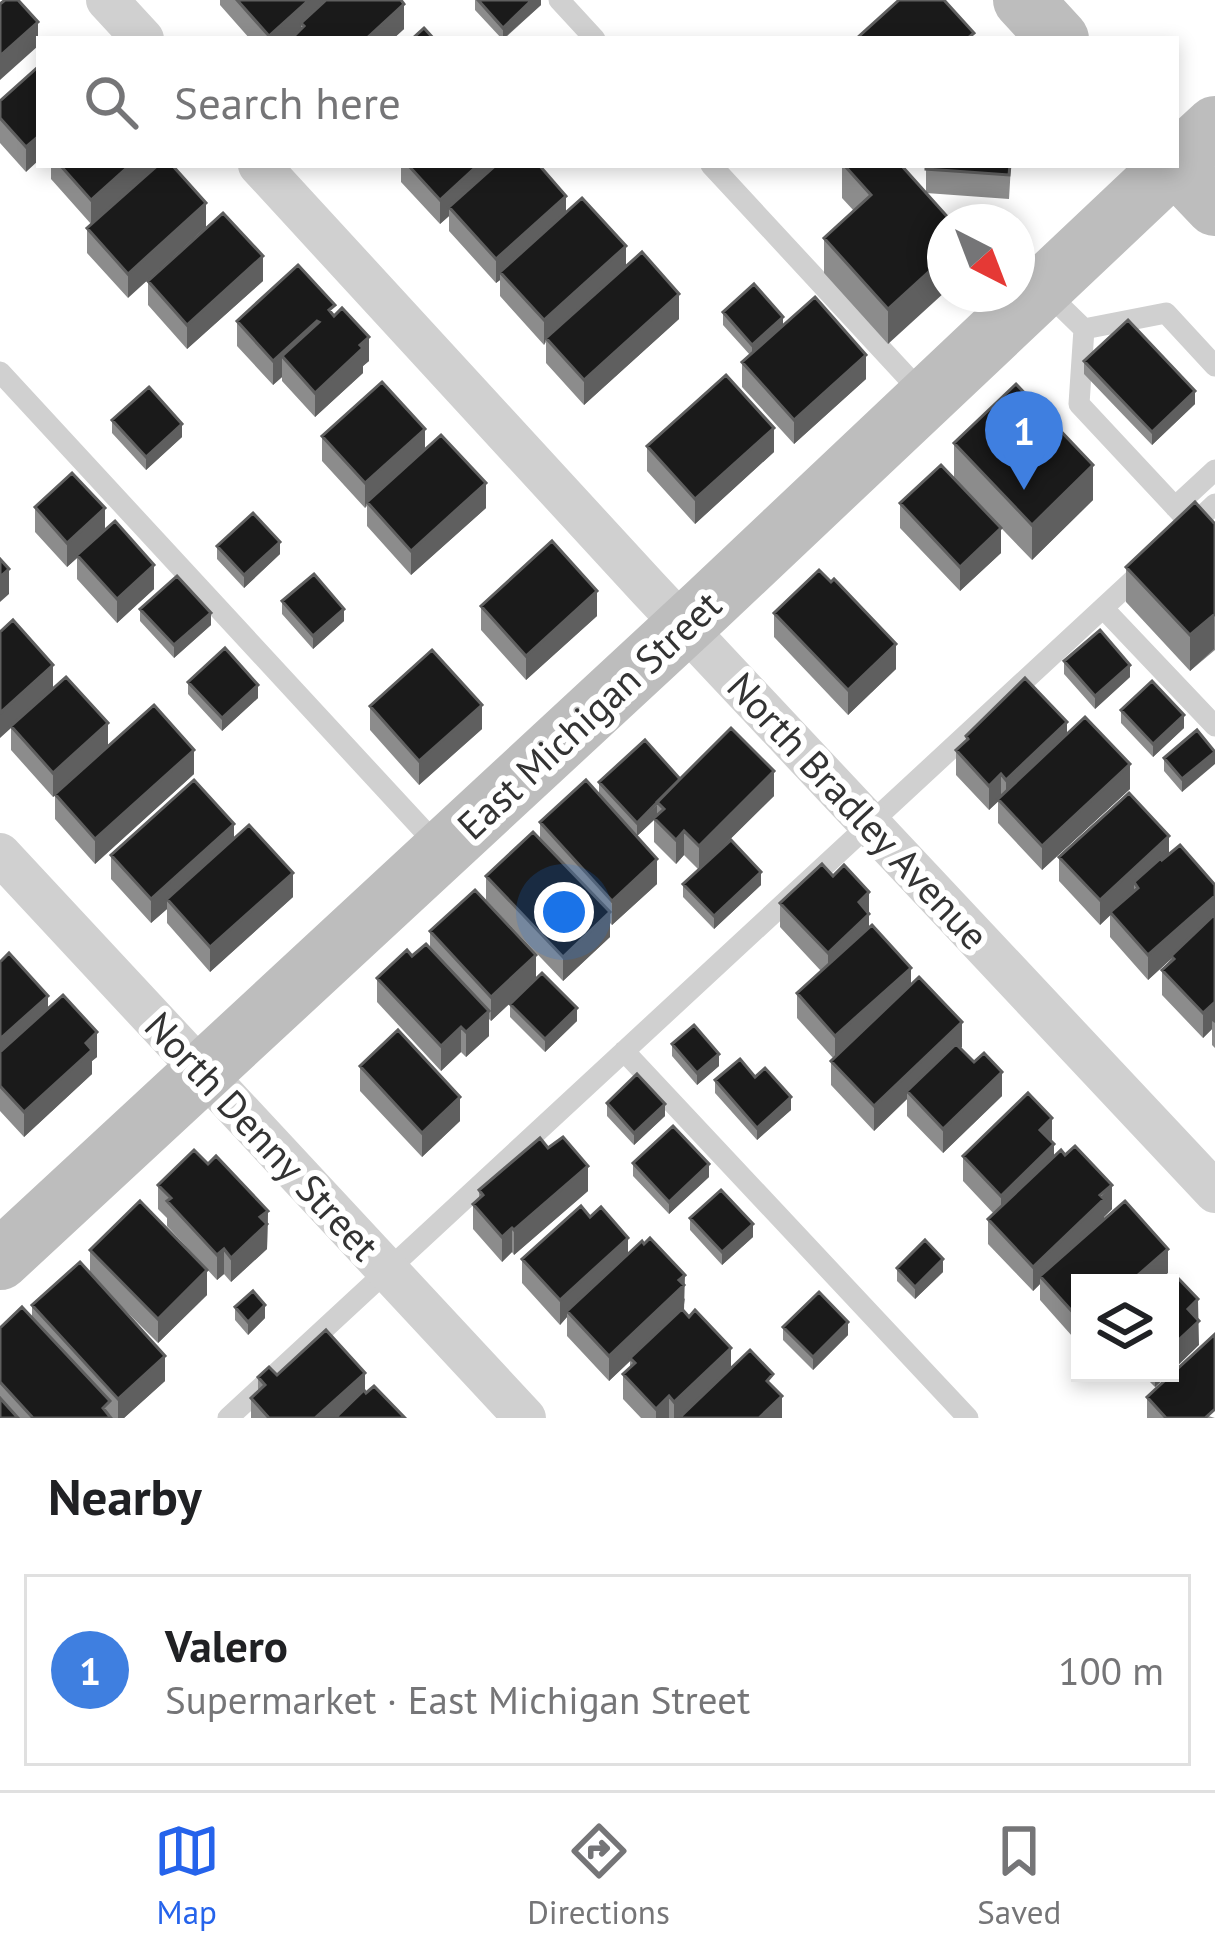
<!DOCTYPE html>
<meta charset="utf-8">
<style>
:root{--surface:#fff;--page:#f6f6f6;--text:#202124;--muted:#757577;--line:#e0e0e0;--accent:#2563eb}
body{margin:0;font-family:"PT Sans",sans-serif;background:var(--page);color:var(--text)}
.controls{position:absolute;right:36px;bottom:36px;display:grid;overflow:hidden;border-radius:0px;box-shadow:0 6px 18px #0003}
.controls button{width:108px;height:108px;display:grid;place-items:center;padding:0;border:0;border-bottom:3px solid var(--line);background:var(--surface);color:var(--text);font:60px sans-serif}
.compass{position:absolute;left:927px;top:204px;width:108px;height:108px;border-radius:50%;background:var(--surface);box-shadow:0 6px 18px #0003;rotate:138deg}
.you{position:absolute;left:564px;top:912px;width:42px;height:42px;margin:-30px;border:9px solid #fff;border-radius:50%;background:#1a73e8;box-shadow:0 0 0 18px #1a73e833}
.badge{display:grid;place-items:center;width:78px;height:78px;border-radius:50%;background:var(--accent);color:#fff;font-size:39px;font-weight:700}
.pin{position:absolute;translate:-50% -99px;filter:drop-shadow(0 3px 6px #0008)}
.pin::after{content:'';position:absolute;top:63px;width:42px;height:36px;background:inherit;clip-path:polygon(0 0,100% 0,50% 100%)}
.list{margin:0;padding:0;list-style:none}
h2{display:flex;justify-content:space-between;align-items:center;height:156px;margin:0;padding:0 48px;font-size:51px}
h2 small{font-size:39px;font-weight:400;color:var(--muted)}
.list li{display:grid;grid-template-columns:78px 1fr auto;gap:36px;align-items:center;box-sizing:border-box;height:192px;margin:0 24px 24px;padding:0 24px;border:3px solid var(--line);border-radius:0px}
.list b{display:block;font-size:45px;white-space:nowrap}
.list p{margin:0;font-size:39px;white-space:nowrap;color:var(--muted)}
.list em{font-size:39px;font-style:normal;color:var(--muted)}
.icon{flex:none;width:66px;height:66px;fill:none;stroke:currentColor;stroke-width:2;stroke-linecap:round;stroke-linejoin:round}
.map{position:relative;flex:none;width:1215px;height:1418px;overflow:hidden}
.search{position:absolute;background:var(--surface);box-shadow:0 6px 18px #0003;left:36px;right:36px;top:36px;height:132px;display:flex;align-items:center;gap:30px;box-sizing:border-box;padding:0 42px;border-radius:0px;color:var(--muted);font-size:45px}
.sheet{height:372px;background:var(--surface)}
nav{display:flex;justify-content:space-around;align-items:center;box-sizing:border-box;height:168px;border-top:3px solid var(--line);background:var(--surface);font-size:33px;color:var(--muted)}
nav a{display:grid;justify-items:center;gap:6px}
nav .on{color:var(--accent)}
.map>svg:first-child{display:block}
.lines{fill:none;stroke-linecap:round;stroke-linejoin:round}
.service{stroke:#d0d0d0;stroke-width:21}
.minor{stroke:#d0d0d0;stroke-width:42}
.secondary{stroke:#bdbdbd;stroke-width:60}
.wall{fill:#8c8c8c}
.shaded-wall{fill:#5f5f5f}
.building{fill:#1a1a1a;stroke:#5f5f5f;stroke-width:3}
.labels{text-anchor:middle;stroke-width:12;stroke-linejoin:round;paint-order:stroke}
.street-label{font-size:39px;fill:#333;stroke:#fff}
</style>
<div class="map">
<svg width="1215" height="1418" viewBox="0 0 1215 1418">
<rect width="100%" height="100%" fill="#fff"/>
<g class="lines">
<path class="service" d="M559 0 595 39
M711 165 922 393
M1043 289 1084 329 1079 404 1192 525
M1084 329 1166 313 1215 366
M0 372 438 846
M1175 507 1215 470
M1185 532 1215 504
M1103 608 1215 726
M624 1051 968 1418
M228 1418 1144 570"/>
<path class="minor" d="M107 0 143 39
M259 165 648 588 1215 1192
M0 854 525 1418"/>
<path class="secondary" d="M1023 0 1059 39
M1176 162 1215 126
M1176 165 1215 206
M0 1260 706 606 1173 165"/>
</g>
<path class="wall" d="M220 0H401L404 29 393 39H250L220 5Z
M475 0H541V5L504 39H502L475 10Z
M39 66 26 172 0 143V101Z
M51 165H172L128 298 87 253V228L91 224 51 179Z
M401 165H539L566 212 626 266 679 319 584 405 546 363V342L544 345 500 296V280L496 283 449 231V216L440 224 401 182Z
M842 165H901L926 193V165H1011L1009 199 926 193 888 344 824 273V238L854 211 842 198Z
M148 281H263L187 349 148 305Z
M723 312 783 325 866 379 794 444 742 387V362L750 355 723 325Z
M335 316 369 361 363 366V373L315 417 282 381V377L273 385 237 346V321Z
M1084 361 1195 404 1152 445 1084 374Z
M112 420 182 437 146 470 112 433Z
M322 436 425 450 486 508 411 575 367 526V506L365 508 322 461Z
M954 443 1093 500 1032 560 954 479Z
M647 446 774 452 695 524 647 471Z
M900 503 1001 553 960 591 900 528Z
M35 507 105 530 154 589 117 623 77 579V558L67 567 35 532Z
M1215 524V650L1190 671 1126 602V567Z
M217 546 280 554 244 588 217 559Z
M282 601 344 621 313 649 282 614Z
M481 606 597 616 526 680 481 630Z
M140 609 211 625 174 658 140 621Z
M774 613 896 669 848 715 774 637Z
M1064 661 1130 677 1095 709 1064 674Z
M188 682 258 698 222 731 188 694Z
M53 688 108 747 194 774 95 864 55 819V796L53 797 11 750V728Z
M370 706 482 729 419 785 370 730Z
M1121 710 1184 728 1153 757 1121 723Z
M1067 734 1130 789 1042 870 998 823V801L989 810 956 775V750L966 741V736Z
M1215 750 1182 792 1164 771V758Z
M680 779 774 796 711 858 761 885 714 929 683 897V884L699 870 684 855 676 864 654 842V820L637 836 599 795V782Z
M540 822 657 884 612 925 610 923V937L563 981 486 900V876L540 839Z
M234 838 293 897 210 972 167 923V909L151 923 111 879V855Z
M1169 855 1215 885V1048L1212 1045V1029L1203 1038 1162 995V970L1171 959 1148 980 1110 937V915L1100 925 1059 881V857Z
M869 892V928L911 985 962 1047 960 1048 1002 1096 943 1153 907 1116V1099L874 1131 831 1085V1061L833 1058 797 1018V993L821 971 780 927V903Z
M430 931 536 979 577 1021 545 1052 510 1017V1004L528 986 491 1021 489 1019V1036L466 1057 461 1052 441 1071 377 1002V978L412 956 430 948Z
M0 962 97 1057 92 1061V1074L24 1137 0 1111Z
M672 1044 719 1066 697 1085 672 1056Z
M360 1066 460 1121 422 1157 360 1091Z
M755 1077 791 1110 757 1140 715 1093V1080Z
M607 1103 665 1116 634 1145 607 1116Z
M1052 1142 1054 1156 1112 1209 1104 1217V1219L1168 1273 1080 1283V1345L1040 1300V1284L1033 1291 988 1244V1219L994 1214 963 1181V1156Z
M633 1163 709 1177 669 1214 633 1176Z
M208 1164 268 1211 267 1249 231 1282 224 1274 217 1280 167 1226V1218L158 1209V1185Z
M479 1190 588 1191 514 1255 512 1252 502 1262 473 1229V1204L479 1198Z
M590 1217 628 1254 685 1299 683 1310 731 1367 773 1388 782 1418H641L623 1399V1374L630 1367V1361L609 1381 567 1336V1317L560 1325 522 1283V1259Z
M690 1218 753 1237 722 1265 690 1230Z
M90 1250 207 1295 158 1343 96 1281 165 1381 124 1418H112L110 1415 111 1418H0V1328L32 1318V1305L90 1274Z
M897 1268 943 1272 915 1299 897 1281Z
M235 1307 265 1318 248 1335 235 1320Z
M783 1327 848 1335 813 1370 783 1340Z
M1141 1373H1170L1155 1387Z
M277 1375 365 1392 405 1418H251V1398L258 1392V1377Z
M1147 1397 1215 1418H1147Z"/>
<path class="shaded-wall" d="M309 0H337L304 26 301 23V32L293 39H269V36Z
M532 0H541V5L503 39V28Z
M404 4V29L393 39H366Z
M38 22V46L0 80V56Z
M39 136V160L26 172V147Z
M130 165H158L91 224V200Z
M478 165H506L449 207V216L440 224V200Z
M566 196V220L500 272V280L496 283V259Z
M206 203V227L128 298V274Z
M626 246V271L546 338 544 345V320Z
M263 256V281L187 349V325Z
M945 257V292L888 344V309Z
M679 294V319L584 405V380Z
M783 317V329L752 357V345Z
M317 321V345L282 356V377L273 385V361Z
M369 337V361L363 366V373L315 417V393Z
M866 355V379L794 444V420Z
M1195 391V404L1152 445V432Z
M182 424V437L146 470V457Z
M774 428V452L695 524V499Z
M425 429V454L367 502 365 508V483Z
M1093 465V500L1032 560V525Z
M486 483V508L411 575V551Z
M105 508V533L67 567V543Z
M1001 528V553L960 591V567Z
M280 542V554L244 588V575Z
M154 565V589L117 623V599Z
M9 569V594L0 602V577Z
M597 591V616L526 680V656Z
M344 609V621L313 649V636Z
M211 613V625L174 658V645Z
M1214 613V649L1190 671V635Z
M896 644V669L848 715V690Z
M53 665V690L0 738V713Z
M1130 665V677L1095 709V696Z
M258 685V698L222 731V718Z
M482 705V729L419 785V761Z
M1184 715V728L1153 757V744Z
M1067 722V746L1006 804V780Z
M108 723V748L53 797V773Z
M194 750V774L95 864V839Z
M1215 752V764L1182 792V779Z
M1130 764V789L1042 870V846Z
M774 771V796L699 870V846Z
M1001 774V799L989 810V786Z
M657 805V817L637 836V823Z
M234 824V848L167 899V909L151 923V899Z
M684 831V855L676 864V840Z
M1169 836V861L1134 882V893L1100 925V900Z
M657 859V884L612 925V901Z
M761 872V885L714 929V916Z
M293 873V897L210 972V947Z
M869 892V939L828 978V953L859 902Z
M1215 896V921L1171 956V959L1148 980V955Z
M610 912V937L563 981V957Z
M536 955V979L491 1021V997Z
M911 968V992L835 1061V1036Z
M48 996V1021L0 1064V1039Z
M1215 1002V1023L1212 1021V1029L1203 1038V1013Z
M577 1008V1021L545 1052V1039Z
M489 1011V1036L466 1057V1032Z
M962 1022V1047L911 1095 907 1091V1099L874 1131V1106Z
M461 1027V1052L441 1071V1046Z
M97 1032V1057L92 1061V1074L24 1137V1112Z
M719 1054V1066L697 1085V1073Z
M1002 1072V1096L943 1153V1129Z
M460 1097V1121L422 1157V1133Z
M791 1097V1110L757 1140V1128Z
M665 1104V1116L634 1145V1133Z
M1052 1118V1143L1040 1130Z
M1054 1144V1169L1001 1221V1196Z
M709 1164V1177L669 1214V1202Z
M588 1166V1191L514 1255V1230Z
M1112 1185V1209L1104 1217V1223L1040 1276V1284L1033 1291V1267Z
M268 1211 267 1249 231 1282V1258L260 1217Z
M753 1224V1237L722 1265V1252Z
M512 1228V1252L502 1262V1237Z
M628 1238V1263L567 1311V1317L560 1325V1300Z
M224 1249V1274L217 1280V1255Z
M1168 1249V1273L1156 1283H1129Z
M943 1259V1272L915 1299V1287Z
M207 1270V1295L158 1343V1319Z
M685 1275 684 1310 609 1381V1356Z
M1198 1299 1199 1345 1170 1373V1348L1188 1309Z
M265 1305V1318L248 1335V1322Z
M848 1322V1335L813 1370V1357Z
M731 1348V1372L683 1418H674V1402Z
M165 1356V1381L124 1418H118V1399Z
M365 1373V1397L342 1418H315Z
M1155 1373H1170L1155 1387Z
M669 1396V1418H656V1409Z
M782 1396V1418H759Z"/>
<path class="building" d="M5 0H18L38 22 0 56V4Z
M237 0H309L269 36Z
M326 0H401L404 4 366 39H295L293 37 304 26 301 23Z
M478 0H532L503 28Z
M899 0H944L974 33 967 39H856Z
M424 28 434 39H412Z
M39 66V136L26 147 0 118V101Z
M60 165H130L91 200Z
M158 165H172L206 203 128 274 87 228Z
M408 165H478L440 200Z
M496 165H539L566 196 496 259 449 207Z
M844 165H901L952 222H945V257L888 309 824 238 871 195Z
M926 165H1010L1009 175 926 169Z
M582 198 626 246 544 320 500 272Z
M223 213 263 256 187 325 148 281Z
M642 252 679 294 584 380 546 338Z
M298 265 335 305 329 310 334 316 342 308 369 337 360 345 363 348 315 393 282 356 319 322 317 321 273 361 237 321Z
M754 284 783 317 752 345 723 312Z
M815 297 866 355 794 420 742 362Z
M1128 320 1195 391 1152 432 1084 361Z
M726 375 774 428 695 499 647 446Z
M382 382 425 429 365 483 322 436Z
M1016 384 1093 465 1032 525 954 443Z
M149 387 182 424 146 457 112 420Z
M441 435 486 483 411 551 367 502Z
M941 465 1001 528 960 567 900 503Z
M72 473 105 508 67 543 35 507Z
M1195 502 1215 524V614L1190 635 1126 567Z
M253 513 280 542 244 575 217 546Z
M115 521 154 565 117 599 77 555Z
M552 541 597 591 526 656 481 606Z
M0 559 9 569 0 577Z
M819 570 831 582 834 579 896 644 848 690 774 613Z
M314 574 344 609 313 636 282 601Z
M177 576 211 613 174 645 140 609Z
M13 620 53 665 0 713V632Z
M1100 630 1130 665 1095 696 1064 661Z
M225 648 258 685 222 718 188 682Z
M432 650 482 705 419 761 370 706Z
M66 677 108 723 53 773 11 726Z
M1025 678 1067 722 1006 780 1001 774 989 786 956 750 968 739 966 736Z
M1152 681 1184 715 1153 744 1121 710Z
M154 705 194 750 95 839 55 794Z
M1085 717 1130 764 1042 846 998 799Z
M731 728 774 771 699 846 684 831 676 840 654 818 664 809 657 802Z
M1197 730 1215 752 1182 779 1164 758Z
M645 740 680 779 637 823 599 782Z
M194 780 234 824 151 899 111 855Z
M586 780 657 859 612 901 540 822Z
M1129 793 1169 836 1100 900 1059 857Z
M249 825 293 873 210 947 167 899Z
M533 832 610 912 563 957 486 876Z
M731 840 761 872 714 916 683 884Z
M1180 845 1215 885V896L1148 955 1110 912 1138 888 1134 882 1161 858 1162 860Z
M822 864 833 876 844 865 869 892 859 902 869 914 828 953 780 903Z
M475 890 536 955 491 997 430 931Z
M1215 914V1002L1203 1013 1162 970 1174 959 1171 956Z
M872 925 911 968 835 1036 797 993Z
M426 944 489 1011 466 1032 461 1027 441 1046 377 978 407 950 412 956Z
M9 953 48 996 0 1039V962Z
M542 973 577 1008 545 1039 510 1004Z
M919 977 962 1022 874 1106 831 1061Z
M63 995 97 1032 86 1043 92 1050 24 1112 0 1086V1052Z
M694 1025 719 1054 697 1073 672 1044Z
M398 1030 460 1097 422 1133 360 1066Z
M956 1044 974 1062 984 1053 1002 1072 943 1129 907 1091Z
M740 1059 755 1077 765 1068 791 1097 757 1128 715 1080Z
M637 1074 665 1104 634 1133 607 1103Z
M1028 1093 1052 1118 1040 1130 1054 1144 1001 1196 963 1156Z
M673 1126 709 1164 669 1202 633 1163Z
M563 1137 588 1166 514 1230 512 1228 502 1237 473 1204 483 1195 479 1190 540 1138 548 1148Z
M1075 1146 1112 1185 1100 1195 1104 1199 1033 1267 988 1219 1061 1150 1065 1155Z
M194 1150 208 1164 216 1156 268 1211 260 1217 267 1224 231 1258 224 1249 217 1255 167 1201 171 1198 158 1185Z
M721 1190 753 1224 722 1252 690 1218Z
M140 1201 207 1270 158 1319 90 1250Z
M1125 1201 1168 1249 1129 1283H1080V1320L1040 1276Z
M581 1206 590 1217 601 1207 628 1238 560 1300 522 1259Z
M650 1238 685 1275 679 1280 684 1285 609 1356 567 1311 642 1241 644 1244Z
M925 1240 943 1259 915 1287 897 1268Z
M80 1262 165 1356 118 1399 32 1305Z
M1153 1275 1160 1283H1145Z
M1176 1276 1198 1299 1188 1309 1199 1321 1170 1348 1169 1283Z
M253 1291 265 1305 248 1322 235 1307Z
M819 1292 848 1322 813 1357 783 1327Z
M22 1307 110 1401 103 1408 111 1418H33L0 1382V1328Z
M682 1309 689 1317 695 1310 731 1348 674 1402 669 1396 656 1409 623 1374 635 1363 630 1358Z
M326 1330 365 1373 315 1418H269L251 1398 265 1385 258 1377 269 1367 277 1375Z
M1215 1334V1409L1205 1418H1166L1147 1397Z
M750 1350 773 1374 767 1381 782 1396 759 1418H679Z
M374 1386 405 1418H335L364 1390 366 1393Z
M0 1398 18 1418H0Z"/>
<g class="labels">
<g class="street-label">
<text transform="translate(589 715) rotate(-43)" y="14">East Michigan Street</text>
<text transform="translate(858 811) rotate(47)" y="14">North Bradley Avenue</text>
<text transform="translate(262 1136) rotate(47)" y="14">North Denny Street</text>
</g>
</g>
</svg>
<div class="controls">
<button><svg class="icon" aria-label="layers" viewBox="0 0 24 24"><path d="M12 4l9 5-9 5-9-5zM3 14l9 5 9-5"/></svg></button>
</div>
<svg class="compass" viewBox="-18 -18 36 36"><path d="M0-13l5 13h-10z" fill="#e53935"/><path d="M0 13l5-13h-10z" fill="#757577"/></svg>
<div class="you"></div>
<div class="pin badge" style="left:1024px;top:490px;background:#3f7fe0">1</div>
<div class="search"><svg class="icon" aria-label="search" viewBox="0 0 24 24"><circle cx="10" cy="10" r="6"/><path d="M15 15l6 6"/></svg>Search here</div>
</div>
<section class="sheet">
<h2>Nearby<small></small></h2>
<ul class="list">
<li><span class="badge" style="background:#3f7fe0">1</span><div><b>Valero</b><p>Supermarket · East Michigan Street</p></div><em>100 m</em></li>
</ul>
</section>
<nav>
<a class="on"><svg class="icon" aria-label="map" viewBox="0 0 24 24"><path d="M3 6l6-2 6 2 6-2v14l-6 2-6-2-6 2zM9 4v14M15 6v14"/></svg>Map</a>
<a><svg class="icon" aria-label="directions" viewBox="0 0 24 24"><path d="M12 3l9 9-9 9-9-9zM9 14v-3h6M13 9l2 2-2 2"/></svg>Directions</a>
<a><svg class="icon" aria-label="saved" viewBox="0 0 24 24"><path d="M7 4h10v16l-5-4-5 4z"/></svg>Saved</a>
</nav>
